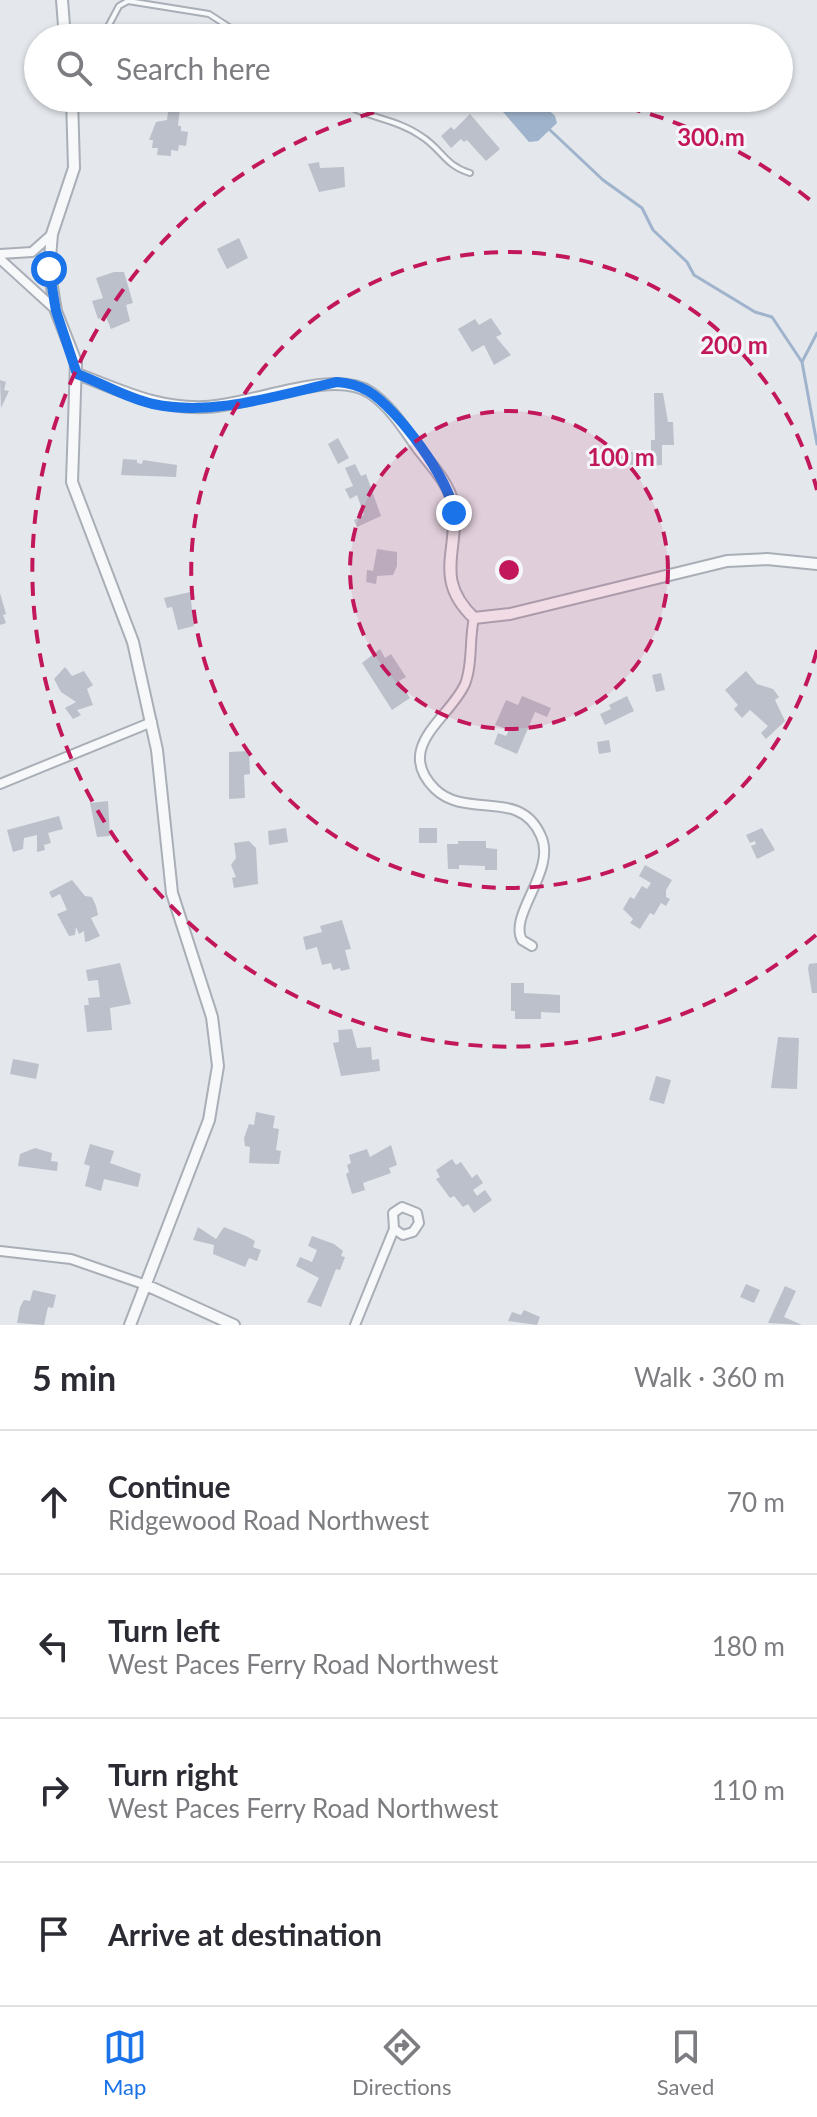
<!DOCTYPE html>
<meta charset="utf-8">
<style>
:root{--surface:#fff;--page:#f7f7f7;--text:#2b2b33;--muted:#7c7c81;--line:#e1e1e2;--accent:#1a73e8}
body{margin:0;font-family:Lato,sans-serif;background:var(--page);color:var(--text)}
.stop{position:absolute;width:24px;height:24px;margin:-18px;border:6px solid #1a73e8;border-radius:50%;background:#fff}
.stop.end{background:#1a73e8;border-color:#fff;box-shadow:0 2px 8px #0008}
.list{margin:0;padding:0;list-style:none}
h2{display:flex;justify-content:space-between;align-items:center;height:104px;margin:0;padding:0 32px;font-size:34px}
h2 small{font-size:26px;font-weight:400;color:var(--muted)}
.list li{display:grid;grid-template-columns:52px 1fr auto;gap:24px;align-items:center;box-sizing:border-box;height:144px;padding:0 32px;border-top:2px solid var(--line)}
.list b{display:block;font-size:30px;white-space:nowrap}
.list p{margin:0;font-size:26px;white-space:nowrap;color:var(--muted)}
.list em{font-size:26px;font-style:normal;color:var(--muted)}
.icon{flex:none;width:44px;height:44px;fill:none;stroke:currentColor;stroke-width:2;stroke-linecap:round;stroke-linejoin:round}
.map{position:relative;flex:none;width:817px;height:1325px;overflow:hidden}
.search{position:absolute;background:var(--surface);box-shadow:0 2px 6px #0004;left:24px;right:24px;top:24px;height:88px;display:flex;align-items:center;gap:20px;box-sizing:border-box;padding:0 28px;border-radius:44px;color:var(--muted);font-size:30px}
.sheet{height:680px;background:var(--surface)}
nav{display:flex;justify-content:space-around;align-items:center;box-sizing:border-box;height:112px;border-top:2px solid var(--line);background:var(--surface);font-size:22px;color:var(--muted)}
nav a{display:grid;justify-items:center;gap:4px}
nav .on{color:var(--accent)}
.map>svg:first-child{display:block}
.water{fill:#9fb4cc}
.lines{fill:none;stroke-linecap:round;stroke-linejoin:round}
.stream{stroke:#9fb4cc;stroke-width:3}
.building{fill:#bbc0ca}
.service-casing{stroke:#a9aeb7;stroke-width:8}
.minor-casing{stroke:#a9aeb7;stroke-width:12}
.tertiary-casing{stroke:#a9aeb7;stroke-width:14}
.service{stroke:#f7f8fa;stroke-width:4}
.minor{stroke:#f7f8fa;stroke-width:8}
.tertiary{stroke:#f7f8fa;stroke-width:10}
.route{stroke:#1a73e8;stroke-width:10}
.ring{fill:none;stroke:#c2185b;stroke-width:4;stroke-dasharray:14 10}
.centre{fill:#c2185b;stroke:#f4f6f9;stroke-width:4}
.ring-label{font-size:24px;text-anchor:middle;font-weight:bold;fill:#c2185b;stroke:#f4f6f9;stroke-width:6;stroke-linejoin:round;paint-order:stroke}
</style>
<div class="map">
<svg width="817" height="1325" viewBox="0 0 817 1325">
<rect width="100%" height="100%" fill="#e4e7ec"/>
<path class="water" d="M491 98H536L555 116 557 123 538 141 529 142Z"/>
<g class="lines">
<path class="stream" d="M550 130 603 180 642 208 653 230 687 262 694 275 755 312 772 317 802 362 817 444
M802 362 817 333"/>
</g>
<path class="building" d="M139 25 148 27 147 31H163L162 34 176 38H135Z
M170 98H187L186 109 180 108 178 126H181V131L188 132 186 146 179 145 178 151 171 150V156L157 155 158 148H152L153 140H149L156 122 167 120Z
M470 114 500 149 486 161 467 140 464 142 461 139 451 148 441 136 451 127 454 130Z
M319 162 320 168 344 167 345 187 319 192 308 164Z
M239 238 248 258 227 269 217 249Z
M114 272H124L133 303 126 305 130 321 111 329 106 317 98 319 92 301 103 298 96 278Z
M491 318 502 334 496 337 511 355 494 365 484 345 472 352 458 329 475 319 479 325Z
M0 380 6 382 4 390 9 391 1 408Z
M654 393H663L668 422H673L674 445H662V465L651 466V440H655Z
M338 438 349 458 338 464 328 444Z
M623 452H635V465L622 464Z
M123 459 137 460V463L142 464 143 460 177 465 176 477 121 475Z
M355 464 361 476 366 474 381 516 357 527 354 520 364 515 357 495 350 499 345 489 353 486 345 468Z
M377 549 397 552V566L393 575 377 576 376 584 366 582 367 570 373 571Z
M190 592 194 626 178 630 172 607 167 608 164 598Z
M0 593 6 614 3 615 6 623 0 625Z
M380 649 385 658 391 654 406 677 399 681 410 698 392 710 362 663Z
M65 667 72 676 84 671 93 685 87 689 93 705 77 710 81 715 73 719 65 708 76 702 61 692 54 679Z
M746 671 757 684 773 689 779 697 775 700 785 721 766 739 761 733 768 726 750 710 742 718 734 709 738 705 725 690Z
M661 673 665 690 656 692 652 675Z
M522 696 551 708 547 717 535 712 517 754 494 744 498 733 506 736 509 730 495 725 506 700 518 705Z
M627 696 634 711 605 725 600 714 611 709 609 705Z
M609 740 611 752 599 754 597 742Z
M249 751 250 774 244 775 245 798 229 799V752Z
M108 801 110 836 97 837 90 803Z
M59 816 63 829 48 833 51 843 44 845 45 850 37 852V835L24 838 23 849 13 852 7 830Z
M286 828 288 842 269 845 268 831Z
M419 828H437V843H419Z
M762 828 775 850 757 859 751 846 756 844 755 841 750 843 746 835Z
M249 841 256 848 258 884 234 888 232 878 236 877 231 865 236 858 234 843Z
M458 841H486V848L497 849V870H485V866L459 865V869H448L447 844H458Z
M645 865 672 880 666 890V897L670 899 666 906 661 903 654 915 650 913 640 929 630 923 633 919 623 909 630 897 634 899 642 886 647 889 651 883 639 876Z
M72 880 85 896 92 897 96 906 98 915 91 918 100 936 89 941 85 942 84 931 79 934 76 927 75 935 69 936 57 914 67 910 60 894 52 898 49 892Z
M342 920 351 949 345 950 350 969 341 971 340 968 333 970 331 963 322 965 317 947 306 950 303 937 322 932 320 926Z
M120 963 131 1004 110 1008 112 1030 87 1032 84 1005H89L88 998 100 997 98 980 88 981 86 970Z
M817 963V993H812L808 969 809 964Z
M511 983H524V993L560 995V1013L541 1012V1019H515V1011H511Z
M352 1029 357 1048 371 1047 372 1060 379 1059 380 1071 341 1076 333 1043 339 1042 338 1030Z
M778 1037 799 1038 797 1089 771 1088Z
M13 1059 39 1064 36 1079 10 1074Z
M656 1076 671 1080 664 1104 649 1100Z
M256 1112 275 1116 273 1128 279 1129 276 1150 281 1151 279 1164 249 1163 250 1147 245 1146 244 1138 249 1124 254 1125Z
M90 1144 114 1151 110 1163 141 1174 138 1187 104 1179 101 1191 85 1186 90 1166 84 1164Z
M391 1145 397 1165 389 1168 391 1173 363 1183 365 1190 352 1194 346 1174 349 1172 347 1165 351 1163 349 1155 367 1149 370 1157Z
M35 1148 52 1153 51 1161 58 1162 57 1171 18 1166 20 1154Z
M452 1159 456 1165 461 1162 472 1178 477 1174 483 1183 473 1190 477 1196 485 1190 492 1200 474 1213 468 1204 463 1207 454 1196 450 1198 436 1179 440 1177 436 1170Z
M198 1227 216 1239 224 1227 246 1236 255 1241 253 1247 261 1250 257 1261 249 1258 245 1267 213 1254 214 1245 193 1240Z
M312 1236 334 1244 343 1251 341 1256 345 1257 340 1270 336 1269 321 1307 307 1302 319 1278 296 1266 300 1257 312 1262 317 1250 308 1246Z
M746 1284 760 1290 754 1303 740 1297Z
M785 1286 796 1291 784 1317 802 1325 768 1323Z
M33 1290 56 1295 53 1308 48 1307 44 1325 17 1323 20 1307 24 1300 30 1301Z
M524 1310 540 1317 537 1325 508 1321 512 1312 521 1315Z"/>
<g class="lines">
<defs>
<path id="service" d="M102 38 119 6 128 1 209 14 246 38
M336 98C361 118 394 117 421 136 442 149 444 165 470 173"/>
<path id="minor" d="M0 254 32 252 51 235
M0 259 56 310
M474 618C469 639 473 664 465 684 450 718 393 747 435 789 467 820 520 787 541 836 557 870 508 915 522 940L532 946
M0 784 152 722
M0 1251 71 1259 146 1285
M355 1325 394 1229 393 1213 402 1207 417 1213 419 1223 413 1232 403 1235 394 1229"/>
<path id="tertiary" d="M62 0 65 38
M72 98 74 168 52 234 49 269 56 311 76 362 72 482 133 642 157 750 172 893 212 1017 218 1066 209 1120 130 1325
M77 374C121 390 156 409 205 407 250 406 333 367 371 393 391 407 404 428 418 448 431 465 449 483 453 504 460 550 432 578 474 618L510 614 727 561 767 559 817 564
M146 1285 234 1325"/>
</defs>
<use href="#service" class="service-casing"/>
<use href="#minor" class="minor-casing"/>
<use href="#tertiary" class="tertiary-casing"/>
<use href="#service" class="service"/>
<use href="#minor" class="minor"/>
<use href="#tertiary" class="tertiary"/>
</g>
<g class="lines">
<path class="route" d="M49 269 56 311 77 374C102 383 126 398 153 404 213 417 278 395 337 382 349 383 358 385 368 391 397 408 450 480 454 513"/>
</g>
<circle cx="509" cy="570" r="159" fill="#c2185b" fill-opacity=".12"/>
<g class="ring">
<circle cx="509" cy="570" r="159"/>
<path d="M817 650A318 318 0 1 1 817 490"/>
<path d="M816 935A477 477 0 1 1 438 98M580 98A477 477 0 0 1 816 205"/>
</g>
<circle cx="509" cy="570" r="12" class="centre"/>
<g class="ring-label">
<text x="711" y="146">300 m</text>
<text x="734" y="354">200 m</text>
<text x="621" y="466">100 m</text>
</g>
</svg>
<div class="stop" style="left:49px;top:269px"></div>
<div class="stop end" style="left:454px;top:513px"></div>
<div class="search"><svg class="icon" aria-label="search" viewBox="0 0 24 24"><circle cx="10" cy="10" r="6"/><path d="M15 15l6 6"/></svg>Search here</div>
</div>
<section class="sheet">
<h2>5 min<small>Walk · 360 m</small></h2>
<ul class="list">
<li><svg class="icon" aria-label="ahead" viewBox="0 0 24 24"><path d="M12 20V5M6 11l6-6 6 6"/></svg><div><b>Continue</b><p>Ridgewood Road Northwest</p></div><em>70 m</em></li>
<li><svg class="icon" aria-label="left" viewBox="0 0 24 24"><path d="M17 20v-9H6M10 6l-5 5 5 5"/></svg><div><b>Turn left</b><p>West Paces Ferry Road Northwest</p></div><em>180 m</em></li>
<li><svg class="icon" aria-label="right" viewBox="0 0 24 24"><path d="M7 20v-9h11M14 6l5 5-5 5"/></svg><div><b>Turn right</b><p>West Paces Ferry Road Northwest</p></div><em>110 m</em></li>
<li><svg class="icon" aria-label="arrive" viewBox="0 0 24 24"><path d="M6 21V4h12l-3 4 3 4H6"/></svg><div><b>Arrive at destination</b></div></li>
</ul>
</section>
<nav>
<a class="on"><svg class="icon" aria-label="map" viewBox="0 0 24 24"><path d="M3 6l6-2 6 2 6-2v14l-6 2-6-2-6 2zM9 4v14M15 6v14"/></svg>Map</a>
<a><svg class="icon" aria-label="directions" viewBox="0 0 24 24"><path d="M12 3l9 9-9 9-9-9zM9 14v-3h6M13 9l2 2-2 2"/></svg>Directions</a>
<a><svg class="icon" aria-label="saved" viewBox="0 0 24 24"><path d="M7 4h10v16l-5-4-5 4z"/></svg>Saved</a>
</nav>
